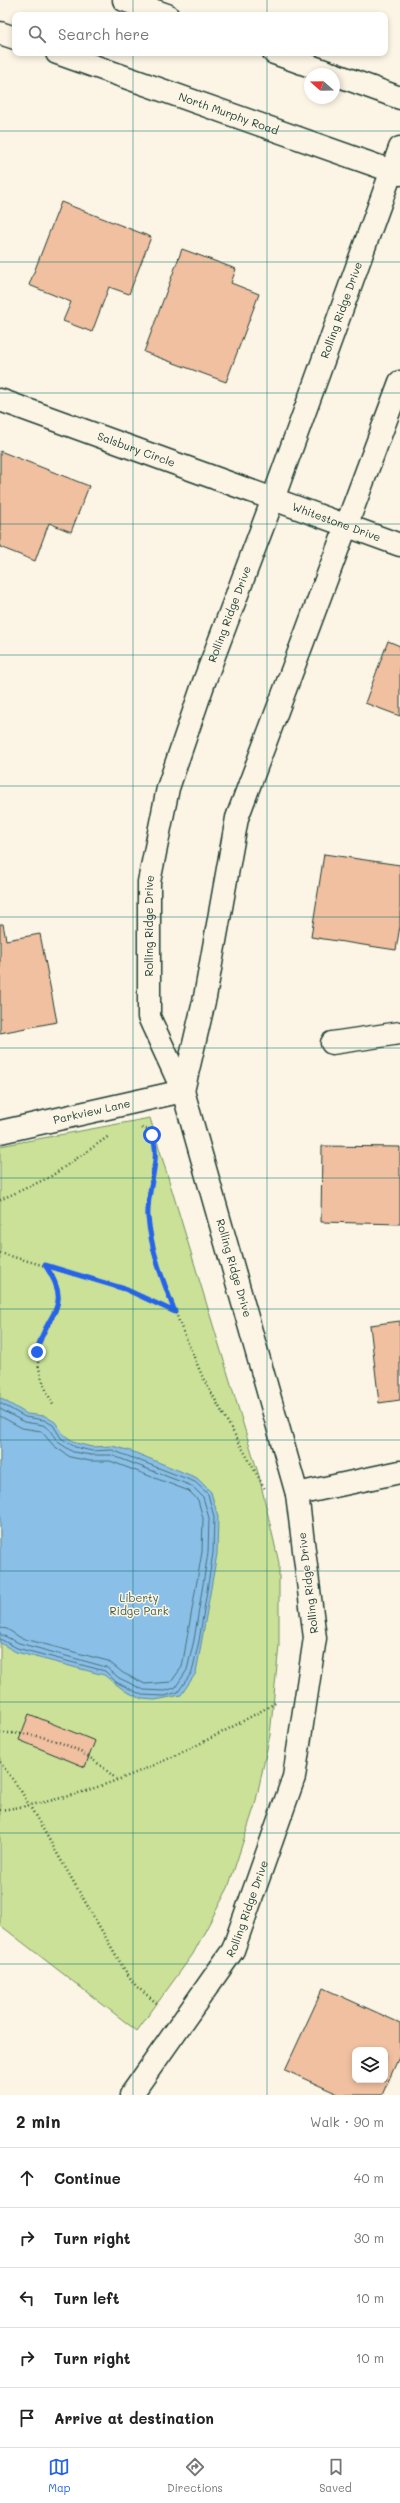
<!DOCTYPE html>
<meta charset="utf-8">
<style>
:root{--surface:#fff;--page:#f6f6f6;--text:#222;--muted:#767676;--line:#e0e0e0;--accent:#2563eb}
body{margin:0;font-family:Mali,sans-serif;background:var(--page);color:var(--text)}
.controls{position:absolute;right:12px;bottom:12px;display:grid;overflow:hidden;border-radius:8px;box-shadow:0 2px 6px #0003}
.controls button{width:36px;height:36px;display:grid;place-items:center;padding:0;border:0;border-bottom:1px solid var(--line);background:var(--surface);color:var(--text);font:20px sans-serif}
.compass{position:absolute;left:304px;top:68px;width:36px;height:36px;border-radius:50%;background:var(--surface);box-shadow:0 2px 6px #0003;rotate:290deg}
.stop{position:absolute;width:12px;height:12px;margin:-9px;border:3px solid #2563eb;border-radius:50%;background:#fff}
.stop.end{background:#2563eb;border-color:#fff;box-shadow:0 1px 4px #0008}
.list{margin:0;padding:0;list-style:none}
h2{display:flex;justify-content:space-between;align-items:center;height:52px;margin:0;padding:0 16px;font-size:17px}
h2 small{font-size:13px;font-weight:400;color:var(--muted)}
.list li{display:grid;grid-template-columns:26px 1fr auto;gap:12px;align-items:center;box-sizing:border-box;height:60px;padding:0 16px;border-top:1px solid var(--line)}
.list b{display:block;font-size:15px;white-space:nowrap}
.list em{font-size:13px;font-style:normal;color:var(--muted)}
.icon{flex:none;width:22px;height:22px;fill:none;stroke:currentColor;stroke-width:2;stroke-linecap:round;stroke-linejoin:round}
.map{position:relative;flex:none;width:400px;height:2095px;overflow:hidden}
.search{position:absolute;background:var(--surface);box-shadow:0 2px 6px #0003;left:12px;right:12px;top:12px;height:44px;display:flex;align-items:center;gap:10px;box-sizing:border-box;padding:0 14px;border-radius:8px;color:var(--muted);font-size:15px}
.sheet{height:352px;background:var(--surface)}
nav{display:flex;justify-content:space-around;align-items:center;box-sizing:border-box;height:56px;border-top:1px solid var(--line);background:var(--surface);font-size:11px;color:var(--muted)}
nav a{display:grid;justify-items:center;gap:2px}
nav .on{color:var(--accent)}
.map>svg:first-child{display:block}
.green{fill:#cae197;stroke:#748f66}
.water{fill:#8abfe7;stroke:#5f8b9f}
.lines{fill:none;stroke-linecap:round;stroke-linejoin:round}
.shore{stroke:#4a717c;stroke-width:1}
.building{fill:#f0c0a0;stroke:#1f3d34;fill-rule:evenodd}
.street-casing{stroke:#1f3d34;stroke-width:25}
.secondary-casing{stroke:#1f3d34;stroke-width:25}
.path{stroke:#1f3d34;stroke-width:2.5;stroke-dasharray:1 3;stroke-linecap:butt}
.street{stroke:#fcf5e5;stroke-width:22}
.secondary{stroke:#fcf5e5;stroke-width:22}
.route{stroke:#2563eb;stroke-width:5}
.grid{fill:none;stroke:#0f766e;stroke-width:1;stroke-opacity:0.55}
.labels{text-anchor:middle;stroke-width:3;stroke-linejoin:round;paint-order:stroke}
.street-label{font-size:11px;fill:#1f3d34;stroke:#fcf5e5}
.park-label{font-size:11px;fill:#415e48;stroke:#fcf5e5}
</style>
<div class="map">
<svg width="400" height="2095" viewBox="0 0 400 2095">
<rect width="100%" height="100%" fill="#fcf5e5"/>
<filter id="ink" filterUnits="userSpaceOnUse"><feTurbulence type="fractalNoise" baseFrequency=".025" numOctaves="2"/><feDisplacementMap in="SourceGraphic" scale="8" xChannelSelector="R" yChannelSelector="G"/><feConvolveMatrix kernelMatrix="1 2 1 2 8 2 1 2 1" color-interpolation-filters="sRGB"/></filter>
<g filter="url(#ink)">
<path class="green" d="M150 1118 259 1476 279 1563V1646L270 1735 255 1805 228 1888 193 1954 137 2031 0 1925V1146Z"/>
<path class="water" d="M0 1398 27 1414 45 1416 55 1422 64 1435 76 1443 92 1447 112 1446 131 1451 197 1478 211 1492 218 1517 217 1554 196 1673 181 1695 155 1700 142 1699 125 1691 104 1675 16 1652 0 1643Z"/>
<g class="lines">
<path class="shore" d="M0 1403 25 1417 44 1420 53 1425 61 1438 75 1447 92 1451 112 1450 195 1482 208 1494 214 1517 213 1553 199 1641 192 1672 178 1692 165 1696 142 1695 116 1682 105 1671 17 1648 0 1639
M0 1409 24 1422 43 1425 49 1429 58 1442 73 1452 91 1455H111L192 1486 203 1497 209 1518 208 1553 194 1640 187 1670 175 1688 164 1691 144 1690 119 1678 106 1667 19 1643 0 1634
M0 1416 22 1428 41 1431 54 1446 70 1457 90 1461H110L189 1491 198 1500 203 1518 202 1552 182 1667 171 1682 145 1684 123 1673 108 1661 21 1638 7 1629 0 1628"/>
</g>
<path class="building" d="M61 202 151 237 129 294 109 287 92 332 63 321 71 302 29 285Z
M182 249 236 269 231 283 259 294 226 382 144 352Z
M0 451 89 486 71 532 49 523 35 561 0 547Z
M388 641 400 646V716L365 703Z
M324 854 400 865V926L396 950 311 937Z
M0 924H3L6 940 40 934 57 1022 0 1033Z
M322 1146 400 1147V1224L321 1222Z
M400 1321V1400L379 1403 370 1325Z
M29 1714 95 1741 85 1767 19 1740Z
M323 1988 400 2023V2055L382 2095H340L285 2070ZM355 2050H385V2080H355Z"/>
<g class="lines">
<defs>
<g id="street">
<path id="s1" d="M0 400 400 545"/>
<path d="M332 1043 400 1033"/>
<path d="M183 1091 205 997 237 818 400 382"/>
<path id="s2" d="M0 1132 183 1091"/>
<path d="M297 1494 400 1472"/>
<path id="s3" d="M131 2095 233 1950 294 1777 315 1638 297 1494 183 1091 149 1017V882L168 788 204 682 273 499 400 148"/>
</g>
<g id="secondary">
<path d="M124 0 167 15"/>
<path d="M0 33 15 38"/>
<path id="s4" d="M57 53 400 174"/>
<path d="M274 53 333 74"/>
<path d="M334 74 400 98"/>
</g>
</defs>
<use href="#street" class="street-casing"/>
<use href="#secondary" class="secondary-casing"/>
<path class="path" d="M142 1128 148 1130 152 1135 156 1145 149 1193 148 1217 155 1257 182 1329 203 1378 265 1489
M0 1200 50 1177 109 1136
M0 1253 125 1289 175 1312
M46 1265C59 1284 63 1302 50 1323 45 1332 39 1339 38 1351 36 1369 46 1391 54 1407
M0 1733C46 1732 83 1747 116 1779
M0 1762 21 1791 124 1969 136 1986 159 2005
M0 1810C100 1797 191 1751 277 1702"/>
<use href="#street" class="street"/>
<use href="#secondary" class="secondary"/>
</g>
</g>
<g class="lines" filter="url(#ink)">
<path class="route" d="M37 1352C44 1313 76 1309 45 1265L125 1289 175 1312C163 1281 151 1250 148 1217 146 1190 162 1161 152 1135"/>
</g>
<path class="grid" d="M133 0V15M267 0V15M133 53V2095M267 53V2095M0 131H400M0 262H400M0 393H400M0 524H400M0 655H400M0 786H400M0 917H400M0 1048H400M0 1178H400M0 1309H400M0 1440H400M0 1571H400M0 1702H400M0 1833H400M0 1964H400"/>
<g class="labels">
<g class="street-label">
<text dy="4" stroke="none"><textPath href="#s4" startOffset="182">North Murphy Road</textPath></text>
<text dy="4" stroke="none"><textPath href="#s3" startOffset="1886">Rolling Ridge Drive</textPath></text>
<text dy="4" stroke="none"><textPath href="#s1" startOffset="145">Salsbury Circle</textPath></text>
<text dy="4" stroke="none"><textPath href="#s1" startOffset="358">Whitestone Drive</textPath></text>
<text dy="4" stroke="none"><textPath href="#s3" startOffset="1562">Rolling Ridge Drive</textPath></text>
<text dy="4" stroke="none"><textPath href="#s3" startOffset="1238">Rolling Ridge Drive</textPath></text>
<text dy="4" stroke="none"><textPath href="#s2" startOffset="94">Parkview Lane</textPath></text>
<text transform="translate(234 1268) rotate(74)" y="4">Rolling Ridge Drive</text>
<text transform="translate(308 1583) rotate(-97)" y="4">Rolling Ridge Drive</text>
<text dy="4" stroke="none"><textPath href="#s3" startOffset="221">Rolling Ridge Drive</textPath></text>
</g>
<g class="park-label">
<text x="139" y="1602">Liberty<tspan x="139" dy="13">Ridge Park</tspan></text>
</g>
</g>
</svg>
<div class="controls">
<button><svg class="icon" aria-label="layers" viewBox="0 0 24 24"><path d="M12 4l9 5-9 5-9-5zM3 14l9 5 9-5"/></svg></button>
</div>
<svg class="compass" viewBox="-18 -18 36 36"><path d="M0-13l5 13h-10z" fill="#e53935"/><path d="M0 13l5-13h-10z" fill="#767676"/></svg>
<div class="stop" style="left:152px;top:1135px"></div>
<div class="stop end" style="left:37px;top:1352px"></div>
<div class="search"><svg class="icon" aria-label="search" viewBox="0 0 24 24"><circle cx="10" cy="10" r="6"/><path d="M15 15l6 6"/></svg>Search here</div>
</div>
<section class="sheet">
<h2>2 min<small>Walk · 90 m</small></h2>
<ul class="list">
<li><svg class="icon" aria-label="ahead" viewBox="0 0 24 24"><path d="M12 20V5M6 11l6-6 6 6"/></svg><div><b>Continue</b></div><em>40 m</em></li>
<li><svg class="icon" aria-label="right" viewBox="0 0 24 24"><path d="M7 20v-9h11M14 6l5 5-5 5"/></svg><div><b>Turn right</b></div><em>30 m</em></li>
<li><svg class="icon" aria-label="left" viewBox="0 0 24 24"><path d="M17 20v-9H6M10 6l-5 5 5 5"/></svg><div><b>Turn left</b></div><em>10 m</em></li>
<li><svg class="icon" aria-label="right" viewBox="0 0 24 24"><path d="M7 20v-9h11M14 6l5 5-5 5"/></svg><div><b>Turn right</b></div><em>10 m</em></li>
<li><svg class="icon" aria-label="arrive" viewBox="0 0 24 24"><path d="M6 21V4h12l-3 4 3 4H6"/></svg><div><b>Arrive at destination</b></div></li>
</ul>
</section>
<nav>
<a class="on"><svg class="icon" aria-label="map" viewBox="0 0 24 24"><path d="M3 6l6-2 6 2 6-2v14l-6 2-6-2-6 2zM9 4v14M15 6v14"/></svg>Map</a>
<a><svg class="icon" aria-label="directions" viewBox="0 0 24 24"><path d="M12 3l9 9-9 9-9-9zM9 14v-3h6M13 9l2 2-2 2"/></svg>Directions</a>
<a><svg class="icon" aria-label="saved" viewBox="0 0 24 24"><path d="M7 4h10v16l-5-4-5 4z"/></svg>Saved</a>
</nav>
